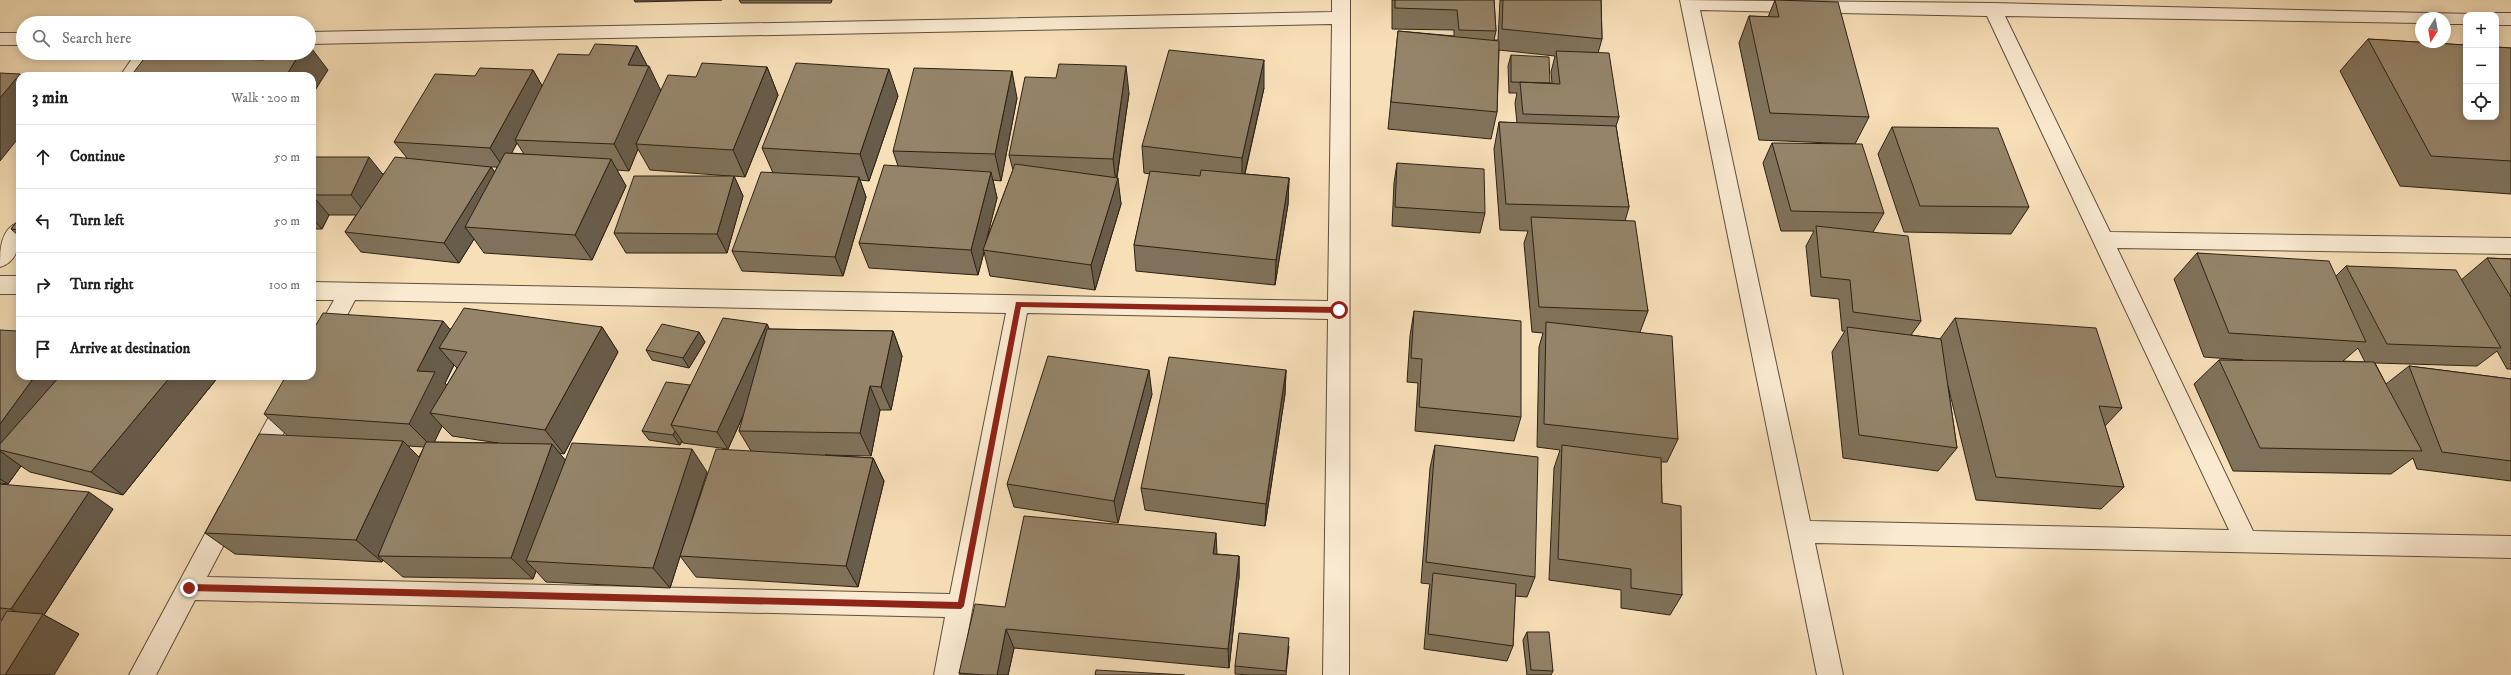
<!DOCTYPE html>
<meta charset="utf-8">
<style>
:root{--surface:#fff;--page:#f2f2f2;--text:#202124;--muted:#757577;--line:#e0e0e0}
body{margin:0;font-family:"IM FELL DW Pica",serif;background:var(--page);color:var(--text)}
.controls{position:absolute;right:12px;top:12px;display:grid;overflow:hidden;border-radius:8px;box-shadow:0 2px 10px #0003}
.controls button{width:36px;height:36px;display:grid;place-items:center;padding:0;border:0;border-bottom:1px solid var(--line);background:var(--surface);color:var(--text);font:20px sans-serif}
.compass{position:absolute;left:2415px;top:12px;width:36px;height:36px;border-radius:50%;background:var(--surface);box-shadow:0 2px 10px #0003;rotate:191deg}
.stop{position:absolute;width:12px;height:12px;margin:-9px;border:3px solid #8f2418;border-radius:50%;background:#fff}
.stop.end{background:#8f2418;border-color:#fff;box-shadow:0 1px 4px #0008}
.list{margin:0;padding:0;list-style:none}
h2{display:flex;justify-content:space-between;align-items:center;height:52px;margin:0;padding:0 16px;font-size:17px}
h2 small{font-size:13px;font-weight:400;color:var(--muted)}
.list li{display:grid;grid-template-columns:26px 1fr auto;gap:12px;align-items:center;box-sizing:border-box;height:64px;padding:0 16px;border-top:1px solid var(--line)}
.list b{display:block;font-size:15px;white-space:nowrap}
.list em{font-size:13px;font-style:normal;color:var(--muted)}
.icon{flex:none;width:22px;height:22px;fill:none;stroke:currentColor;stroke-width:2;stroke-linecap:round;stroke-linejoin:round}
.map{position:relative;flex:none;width:2511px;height:675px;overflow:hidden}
.search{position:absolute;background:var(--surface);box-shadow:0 2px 10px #0003;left:16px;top:16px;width:300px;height:44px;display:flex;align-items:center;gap:10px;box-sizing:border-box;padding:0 14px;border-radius:22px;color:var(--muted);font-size:15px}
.panel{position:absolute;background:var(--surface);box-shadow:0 2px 10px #0003;left:16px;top:72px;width:300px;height:308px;border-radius:12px}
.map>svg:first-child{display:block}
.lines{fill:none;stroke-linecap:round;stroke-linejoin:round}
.minor-casing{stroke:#5e503d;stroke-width:2}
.minor{fill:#faead1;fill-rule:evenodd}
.wall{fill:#80725a;stroke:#2b2114;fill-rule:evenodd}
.shaded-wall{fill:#685c4a;stroke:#2b2114}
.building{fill:#958469;stroke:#2b2114}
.route{fill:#8f2418}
</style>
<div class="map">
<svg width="2511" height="675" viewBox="0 0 2511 675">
<rect width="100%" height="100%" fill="#f7dfb8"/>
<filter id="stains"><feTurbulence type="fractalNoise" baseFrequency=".005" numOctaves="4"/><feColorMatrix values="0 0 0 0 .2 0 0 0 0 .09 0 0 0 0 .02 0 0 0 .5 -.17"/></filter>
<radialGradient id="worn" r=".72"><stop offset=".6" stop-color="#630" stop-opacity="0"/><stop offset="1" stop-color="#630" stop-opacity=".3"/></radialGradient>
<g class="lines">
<defs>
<path id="minor" d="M1332 0H1350L1349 675H1323L1328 319 1027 313 960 675H934L945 617 195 600 156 675H129L220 506 228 503 236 506 240 514 207 577 950 594 1006 313 355 300 320 367 312 369V339L334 300H312V282L1328 301 1332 24 309 44V32L1332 12Z
M1680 0 1993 3 2473 14 2466 15V24H2445V18H2421V23L2005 16 2110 232 2511 238V254L2117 248 2253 531 2511 536V558L1815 543 1843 675H1817ZM1700 10 1987 16 2229 530 1810 521Z
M2496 13H2511V25H2496V15H2489Z
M0 33H23V45H0Z
M136 53H155L140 76H120Z
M20 222C20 240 20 261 0 267 0 250 0 228 20 222Z
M0 276H20V294H0Z
M312 372 314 376 265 468 257 471 249 468 245 461 291 376H312Z"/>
</defs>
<use href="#minor" class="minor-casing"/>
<use href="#minor" class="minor"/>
</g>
<path class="wall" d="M634 0H722L635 2Z
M739 0H832L831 3H741Z
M1392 0H1494L1496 31 1494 40H1498L1500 0H1601L1602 39 1598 53 1619 117 1616 126 1629 207 1625 221 1648 311 1640 332 1678 439 1667 462H1661L1662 503 1682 595 1670 615 1621 608V590L1549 580 1554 468 1560 450 1537 447 1539 347 1543 333 1532 332 1524 243 1528 231 1500 230 1494 149 1499 122 1517 123 1515 103 1517 93H1509L1508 66 1511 55 1550 83H1552L1551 72 1555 56 1499 50 1497 112 1491 139 1388 129 1398 31 1454 36V30L1392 29Z
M1775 0 1869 117 1855 144 1759 140 1739 43 1749 16 1768 17Z
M2368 39 2511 48V194L2400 186 2340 71Z
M637 46 647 66 661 91 696 77 767 67 778 95 745 177 734 176 743 196 727 253H626L614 233 730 176 650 170 638 149 629 171 617 170 626 186 592 260 484 253 474 239 459 263 361 252 345 232 356 215H329L322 229H312V157L383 174 407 158 394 142 475 76 533 70 542 86 589 55ZM517 143 524 154 511 153ZM491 167H497L495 172Z
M1264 88 1245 174 1289 178 1288 204 1275 285 1136 271 1134 245 1150 174 1144 173 1142 146Z
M1129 93 1117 178 1121 204 1095 290 990 276 984 252 978 275 869 268 859 243 898 166 893 151 1017 98 1001 181 993 180 997 198 986 241 1013 170 1009 155Z
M898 96 869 181 860 180 866 197 843 276 742 271 732 251 773 173 762 148Z
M1892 127 2029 207 2011 234 1904 232 1878 154Z
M1772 143 1884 213 1873 232 1921 321 1911 335 1940 339 1955 318 2122 408 2105 426 2124 487 2101 509 1976 500 1948 386 1957 448 1938 471 1843 458 1832 352 1845 331H1842L1839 299 1811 296 1806 246 1814 231H1781L1763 163Z
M1397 163 1485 213 1480 233 1392 226 1394 183Z
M20 218V237L11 229Z
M2197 253 2336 276 2346 266 2461 280 2487 258 2511 259V369H2507L2497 351 2477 366 2375 363 2386 384 2409 366 2511 379V481L2417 469 2413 458 2391 474 2233 471 2194 384 2219 360H2243L2204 357 2174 279ZM2358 348 2365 362 2343 361Z
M1414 311 1521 417 1514 441 1415 431 1418 383 1407 382 1410 336Z
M767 324 769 329 893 331 902 356 891 410H880L871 456 825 455 873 458 884 481 858 587 696 577 680 556 670 588 546 582 536 571 533 579 403 577 383 560 382 562 235 554 205 533 288 436 264 414 450 329 602 327 618 352 564 454 559 453 565 460 707 472 693 516 751 451 739 431 744 414 728 449 683 443 682 441 680 445 649 440 642 431 690 385ZM454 365 457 368 447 385 445 383ZM442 426 452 436 498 443 434 442ZM408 446 424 447 419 457Z
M0 330 20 376H219L123 495 30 472 21 466 8 484 0 483Z
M699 332 705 342 689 368 652 360 646 350Z
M1286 370 1285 394 1265 526 1145 510 1141 488Z
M1152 394 1118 523 1014 507 1007 484Z
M1435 445 1535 577 1527 597 1515 596 1513 646 1507 661 1424 649 1429 589 1430 584 1421 583 1430 468Z
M0 484 113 509 44 615 79 634 0 620Z
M1217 554 1239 556V577L1229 668 1014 648 1008 675H960L959 673 1005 607Z
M1527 632 1553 671 1551 675H1527L1523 640Z
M1289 646 1286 675H1250L1235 674V666Z"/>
<path class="shaded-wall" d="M309 45 328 70 312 95V76H286L300 53H309Z
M637 46 648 67 649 66 662 93 636 144 638 149 629 171 614 144 628 65Z
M1264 60V88L1242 185V158Z
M1126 66 1129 93 1116 182 1118 178 1121 204 1095 290 1091 265 1116 184 1113 159Z
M767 67 778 95 745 177 733 150Z
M889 69 898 96 869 181 860 154Z
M533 70 545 91 515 140 517 143 504 168 490 148Z
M1012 71 1017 98 1001 181 995 154Z
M20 74 22 76H20V136L0 161V98Z
M369 157 385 177 367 215 351 195Z
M611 159 626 186 592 260 575 235Z
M491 167 505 187 465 227 474 239 459 263 444 243Z
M991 172 997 198 984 250H983L984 252 978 275 971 250Z
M734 176 743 196 727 253 717 234Z
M859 177 866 197 843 276 835 257Z
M1289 178 1288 204 1275 285 1276 260Z
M312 195 329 215 322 229 312 218Z
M443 321 464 346 439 348 454 365 445 383 456 396 430 413 442 426 432 447 409 424 417 371Z
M767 324 776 342 728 449 717 432Z
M602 327 618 352 564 454 545 430Z
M893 331 902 356 891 410 881 387Z
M699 332 705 342 689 368 683 358Z
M1149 370 1152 394 1118 523 1114 501Z
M1286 370 1285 394 1265 526 1266 504Z
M35 376H84L0 450V424Z
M171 376H219L123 495 91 472Z
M870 386 880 410 871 456 860 433Z
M675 431 682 441 680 445 673 435Z
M403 441 426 464 378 556 383 560 382 562 356 540Z
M552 444 571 467 526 561 536 571 533 579 511 558Z
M692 449 707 472 670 588 653 568Z
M0 451 21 466 8 484 0 479Z
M873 458 884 481 858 587 846 566Z
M89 492 113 509 44 615 79 634 54 675H5L37 623 11 609Z
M1216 533 1217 554 1215 575 1213 554Z
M1239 556V577L1229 668 1228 649Z
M1006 629 1014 648 1008 675H997Z"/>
<path class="building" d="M1395 0H1494L1496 31 1459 30 1457 10 1395 8Z
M1503 0H1601L1602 39 1502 29Z
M1775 0 1838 2 1869 117 1770 113 1749 16 1779 17Z
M1398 31 1499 41 1497 112 1391 102Z
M2368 39 2466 45V117H2496V47L2511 48V161L2431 156Z
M595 44 637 46 628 65 649 66 614 144 515 140 558 54 589 55Z
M1169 50 1264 60 1242 158 1142 146Z
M1556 51 1609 53 1619 117 1523 114 1520 82 1560 84Z
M269 53H300L286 76H131L146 56 264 60Z
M1511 55 1549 57 1550 83 1511 82Z
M702 63 767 67 733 150 636 144 668 75 696 77Z
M796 63 889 69 860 154 762 148Z
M1059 64 1126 66 1113 159 1009 155 1025 77 1056 78Z
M480 68 533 70 490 148 394 142 435 74 475 76Z
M914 68 1012 71 995 154 893 151Z
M0 73 20 74 0 98Z
M1499 122 1616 126 1629 207 1506 204Z
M1892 127 1998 128 2029 207 1920 206Z
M1772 143 1862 144 1884 213 1791 211Z
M505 153 611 159 575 235 465 227Z
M312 157H369L351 195H312Z
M395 157 491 167 444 243 345 232Z
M1397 163 1484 169 1485 213 1395 207Z
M1015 164 1118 178 1091 265 983 250Z
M884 165 991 172 971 250 859 243Z
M1201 170 1289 178 1276 260 1134 245 1150 171 1200 176Z
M761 172 859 177 835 257 732 251Z
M634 176H734L717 234 614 233Z
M1531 217 1635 221 1648 311 1539 307Z
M20 218V230L11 229Z
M1816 226 1908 236 1921 321 1853 312 1850 280 1821 277Z
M2197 253 2329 261 2366 342 2229 333Z
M2487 258 2511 259V297Z
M2346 266 2456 270 2501 348 2387 344Z
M464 308 602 327 545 430 430 413 467 352 439 348Z
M1414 311 1521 321V417L1419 407 1422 359 1411 358Z
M323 313 443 321 417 371 435 372 409 424 264 414 286 376H312V332Z
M723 318 767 324 717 432 671 425Z
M1955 318 2096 328 2122 408 2099 406 2124 487 1996 477Z
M1546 322 1672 336 1678 439 1544 424Z
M662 324 699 332 683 358 646 350Z
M20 327V376H35L0 424V330L17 331Z
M1847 327 1941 339 1957 448 1859 435Z
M767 329 893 331 881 387 870 386 860 433 739 431Z
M1048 356 1149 370 1114 501 1007 484Z
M1169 357 1286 370 1266 504 1141 488Z
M2219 360 2374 362 2422 451 2260 448Z
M2409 366 2511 379V461L2442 452Z
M60 376H171L91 472 0 450V444Z
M666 382 690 385 671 425 675 431 673 435 642 431Z
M259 434 403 441 356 540 205 533Z
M426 442 552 444 511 558 378 556Z
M572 443 692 449 653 568 526 561Z
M1435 445 1538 457 1535 577 1426 562Z
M1562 445 1661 458 1662 503 1681 506 1682 595 1631 588V569L1558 559Z
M716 449 873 458 846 566 680 556Z
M0 484 89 492 11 609 0 608Z
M1024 516 1216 533 1213 554 1239 556 1228 649 1006 629 997 675H984L959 673 975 604 1005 607Z
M1433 573 1516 584 1513 646 1428 634Z
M7 611 43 614 5 675H0V623Z
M1527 632H1549L1553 671 1531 670Z
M1239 633 1289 638 1286 671 1235 666Z
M1096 670 1185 675H1095Z"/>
<path class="route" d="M1016 302 1339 307 1342 310 1339 313 1021 307 964 606 961 609 189 591 185 588 189 584 958 602Z"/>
<rect width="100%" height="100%" filter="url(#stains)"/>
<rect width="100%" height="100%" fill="url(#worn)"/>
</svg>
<div class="controls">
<button>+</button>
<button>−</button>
<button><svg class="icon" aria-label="locate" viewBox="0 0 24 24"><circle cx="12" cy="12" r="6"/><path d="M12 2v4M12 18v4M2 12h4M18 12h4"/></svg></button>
</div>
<svg class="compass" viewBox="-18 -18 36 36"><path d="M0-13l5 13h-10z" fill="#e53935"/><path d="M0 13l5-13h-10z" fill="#757577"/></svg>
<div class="stop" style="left:1339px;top:310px"></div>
<div class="stop end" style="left:189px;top:588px"></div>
<div class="search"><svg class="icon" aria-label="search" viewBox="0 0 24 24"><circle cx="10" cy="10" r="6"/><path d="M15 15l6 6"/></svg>Search here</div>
<section class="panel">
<h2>3 min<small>Walk · 200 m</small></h2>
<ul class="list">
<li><svg class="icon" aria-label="ahead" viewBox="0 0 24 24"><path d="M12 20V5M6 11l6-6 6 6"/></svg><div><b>Continue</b></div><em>50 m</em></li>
<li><svg class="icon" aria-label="left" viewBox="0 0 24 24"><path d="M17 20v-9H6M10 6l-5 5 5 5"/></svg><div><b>Turn left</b></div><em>50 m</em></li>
<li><svg class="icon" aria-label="right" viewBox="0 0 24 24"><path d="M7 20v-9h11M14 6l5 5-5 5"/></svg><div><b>Turn right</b></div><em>100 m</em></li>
<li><svg class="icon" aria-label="arrive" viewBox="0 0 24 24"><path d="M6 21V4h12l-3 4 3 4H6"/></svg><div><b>Arrive at destination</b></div></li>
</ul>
</section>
</div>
